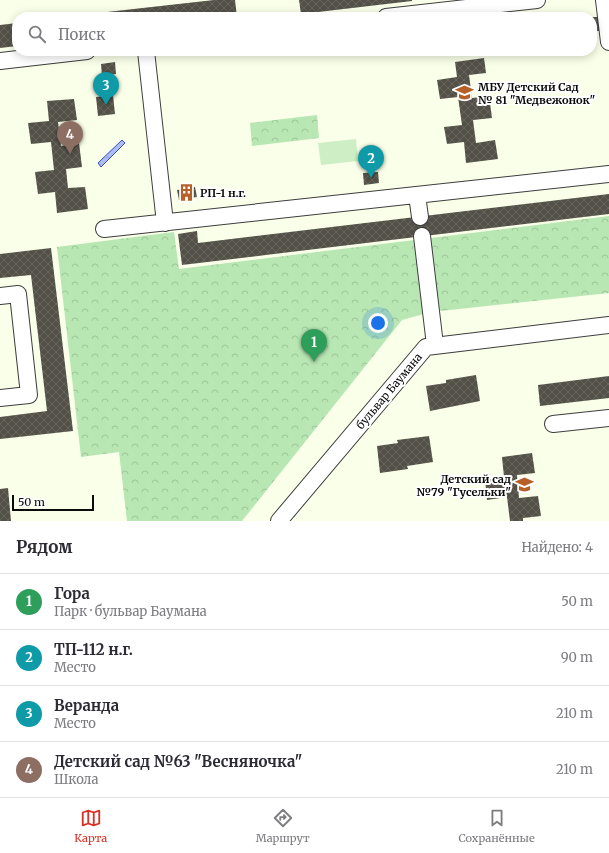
<!DOCTYPE html>
<html lang="ru">
<meta charset="utf-8">
<style>
:root{--surface:#fff;--page:#f7f7f7;--text:#2b2b33;--muted:#7c7c81;--line:#e1e1e2;--accent:#d93025}
body{margin:0;font-family:Merriweather,serif;background:var(--page);color:var(--text)}
.scale{position:absolute;left:12px;bottom:10px;width:82px;box-sizing:border-box;padding-left:4px;border:2px solid #0a0a0a;border-top:0;font-size:11px;line-height:14px;white-space:nowrap;color:#0a0a0a;-webkit-text-stroke:3px #fff;paint-order:stroke}
.you{position:absolute;left:378px;top:323px;width:14px;height:14px;margin:-10px;border:3px solid #fff;border-radius:50%;background:#1a73e8;box-shadow:0 0 0 6px #1a73e833}
.badge{display:grid;place-items:center;width:26px;height:26px;border-radius:50%;background:var(--accent);color:#fff;font-size:13px;font-weight:700}
.pin{position:absolute;translate:-50% -33px;filter:drop-shadow(0 1px 2px #0008)}
.pin::after{content:'';position:absolute;top:21px;width:14px;height:12px;background:inherit;clip-path:polygon(0 0,100% 0,50% 100%)}
.list{margin:0;padding:0;list-style:none}
h2{display:flex;justify-content:space-between;align-items:center;height:52px;margin:0;padding:0 16px;font-size:17px}
h2 small{font-size:13px;font-weight:400;color:var(--muted)}
.list li{display:grid;grid-template-columns:26px 1fr auto;gap:12px;align-items:center;box-sizing:border-box;height:56px;padding:0 16px;border-top:1px solid var(--line)}
.list b{display:block;font-size:15px;white-space:nowrap}
.list p{margin:0;font-size:13px;white-space:nowrap;color:var(--muted)}
.list em{font-size:13px;font-style:normal;color:var(--muted)}
.icon{flex:none;width:22px;height:22px;fill:none;stroke:currentColor;stroke-width:2;stroke-linecap:round;stroke-linejoin:round}
.map{position:relative;flex:none;width:609px;height:521px;overflow:hidden}
.search{position:absolute;background:var(--surface);box-shadow:0 2px 10px #0003;left:12px;right:12px;top:12px;height:44px;display:flex;align-items:center;gap:10px;box-sizing:border-box;padding:0 14px;border-radius:16px;color:var(--muted);font-size:15px}
.sheet{height:276px;background:var(--surface)}
nav{display:flex;justify-content:space-around;align-items:center;box-sizing:border-box;height:56px;border-top:1px solid var(--line);background:var(--surface);font-size:11px;color:var(--muted)}
nav a{display:grid;justify-items:center;gap:2px}
nav .on{color:var(--accent)}
.map>svg:first-child{display:block}
.park{fill:url(#park-crowns)}
.pitch{fill:#ceeec5}
.water{fill:url(#water-ripples);stroke:#374eca}
.building{fill:url(#building-cross-hatch)}
.lines{fill:none;stroke-linecap:round;stroke-linejoin:round}
.minor-casing{stroke:#3d3d3d;stroke-width:18}
.minor{stroke:#fff;stroke-width:16}
.labels{text-anchor:middle;stroke-width:4;stroke-linejoin:round;paint-order:stroke}
.poi-label{font-size:11px;font-weight:bold;fill:#0a0a0a;stroke:#fff;text-anchor:start}
.street-label{font-size:11px;fill:#0a0a0a;stroke:#fff}
</style>
<div class="map">
<svg width="609" height="521" viewBox="0 0 609 521">
<defs>
<pattern id="park-crowns" width="20" height="18" patternUnits="userSpaceOnUse"><rect width="20" height="18" fill="#b8e7b4"/><path d="M2 6a3 3 0 1 1 6 0M12 15a3 3 0 1 1 6 0" fill="none" stroke="#9dc599"/></pattern>
<pattern id="water-ripples" width="26" height="14" patternUnits="userSpaceOnUse"><rect width="26" height="14" fill="#aebbf4"/><path d="M2 4q2-2 4 0t4 0M15 11q2-2 4 0t4 0" fill="none" stroke="#949fd0"/></pattern>
<pattern id="building-cross-hatch" width="8" height="8" patternUnits="userSpaceOnUse"><rect width="8" height="8" fill="#535147"/><path d="M0 0l8 8M0 8l8-8" fill="none" stroke="#67655d"/></pattern>
</defs>
<rect width="100%" height="100%" fill="#f9ffe8"/>
<path class="park" d="M317 115 319 138 252 146 250 123Z
M609 216V293L431 312 402 320 242 521H127L119 452 81 457 57 247 174 232 179 269Z"/>
<path class="pitch" d="M356 139 358 161 321 165 318 143Z"/>
<path class="water" d="M122 140 125 143 101 167 98 163Z"/>
<path class="building" d="M214 0H235L237 17H107V12Z
M299 0H412V1L301 14Z
M592 17H598L600 31H592Z
M17 23V46L0 48V25Z
M484 58 486 73 469 75 472 98 489 96 492 118 473 120 476 143 495 140 498 159 466 163 464 142 447 144 444 127 462 125 458 97 440 99 437 80 457 77 455 62Z
M115 62 116 74 102 76 101 64Z
M113 95 115 114 98 116 96 97Z
M74 99 77 120 58 122 61 146 79 143 82 167 66 169 68 188 85 187 88 209 57 213 55 192 38 194 35 172 54 170 51 142 31 144 28 123 49 121 47 101Z
M378 172 379 183 364 185 363 173Z
M195 187 197 197 179 200 177 190Z
M609 194V214L182 265 178 234 197 231 198 243Z
M51 248 73 431 0 439V417L47 411 31 275 0 278V254Z
M476 375 480 401 430 411 426 386 446 383V380Z
M609 376V398L540 406 538 385Z
M429 436 433 462 407 466 408 469 380 473 377 446 398 443 397 440Z
M532 453 535 473 517 475 519 498 538 496 541 516 523 518V521H510L507 497 487 500 485 479 504 477 502 457Z
M8 488 11 521H0V489Z"/>
<g class="lines">
<defs>
<path id="minor" d="M604 0 609 42
M386 17 537 0
M146 51 165 223
M0 61 87 51
M417 195 420 217
M104 229 609 174
M422 236 435 345
M0 296 18 294 29 395 0 398
M553 424 609 418
M279 521 426 347 609 325"/>
</defs>
<use href="#minor" class="minor-casing"/>
<use href="#minor" class="minor"/>
</g>
<defs>
<symbol id="school-bare" viewBox="-9 -9 18 18"><path d="M0-5L7-2L0 1L-7-2ZM-4 1L0 2.5L4 1V4Q0 6-4 4Z" fill="#b65f27" stroke="#fff" stroke-width="2.5" paint-order="stroke"/></symbol>
<symbol id="building-bare" viewBox="-9 -9 18 18"><path d="M-4-6H4V6H1V3H-1V6H-4ZM-2.5-4.3h1.7v1.8h-1.7ZM.8-4.3h1.7v1.8H.8ZM-2.5-1h1.7V.8h-1.7ZM.8-1h1.7V.8H.8Z" fill="#b65f27" stroke="#fff" stroke-width="2.5" paint-order="stroke"/></symbol>
</defs>
<g fill-rule="evenodd">
<use href="#school-bare" x="452" y="80" width="25" height="25"/>
<use href="#building-bare" x="174" y="180" width="25" height="25"/>
<use href="#school-bare" x="512" y="472" width="25" height="25"/>
</g>
<g class="labels">
<g class="poi-label">
<text x="478" y="91">МБУ Детский Сад<tspan x="478" dy="13">№ 81 "Медвежонок"</tspan></text>
<text x="200" y="197">РП-1 н.г.</text>
<text x="511" y="483" text-anchor="end">Детский сад<tspan x="511" dy="13">№79 "Гусельки"</tspan></text>
</g>
<g class="street-label">
<text transform="translate(389 391) rotate(-50)" y="4">бульвар Баумана</text>
</g>
</g>
</svg>
<div class="scale">50 m</div>
<div class="you"></div>
<div class="pin badge" style="left:314px;top:362px;background:#2e9e5b">1</div>
<div class="pin badge" style="left:371px;top:178px;background:#0f9aa8">2</div>
<div class="pin badge" style="left:106px;top:105px;background:#0f9aa8">3</div>
<div class="pin badge" style="left:70px;top:154px;background:#8d6e63">4</div>
<div class="search"><svg class="icon" aria-label="search" viewBox="0 0 24 24"><circle cx="10" cy="10" r="6"/><path d="M15 15l6 6"/></svg>Поиск</div>
</div>
<section class="sheet">
<h2>Рядом<small>Найдено: 4</small></h2>
<ul class="list">
<li><span class="badge" style="background:#2e9e5b">1</span><div><b>Гора</b><p>Парк · бульвар Баумана</p></div><em>50 m</em></li>
<li><span class="badge" style="background:#0f9aa8">2</span><div><b>ТП-112 н.г.</b><p>Место</p></div><em>90 m</em></li>
<li><span class="badge" style="background:#0f9aa8">3</span><div><b>Веранда</b><p>Место</p></div><em>210 m</em></li>
<li><span class="badge" style="background:#8d6e63">4</span><div><b>Детский сад №63 &quot;Весняночка&quot;</b><p>Школа</p></div><em>210 m</em></li>
</ul>
</section>
<nav>
<a class="on"><svg class="icon" aria-label="map" viewBox="0 0 24 24"><path d="M3 6l6-2 6 2 6-2v14l-6 2-6-2-6 2zM9 4v14M15 6v14"/></svg>Карта</a>
<a><svg class="icon" aria-label="directions" viewBox="0 0 24 24"><path d="M12 3l9 9-9 9-9-9zM9 14v-3h6M13 9l2 2-2 2"/></svg>Маршрут</a>
<a><svg class="icon" aria-label="saved" viewBox="0 0 24 24"><path d="M7 4h10v16l-5-4-5 4z"/></svg>Сохранённые</a>
</nav>
